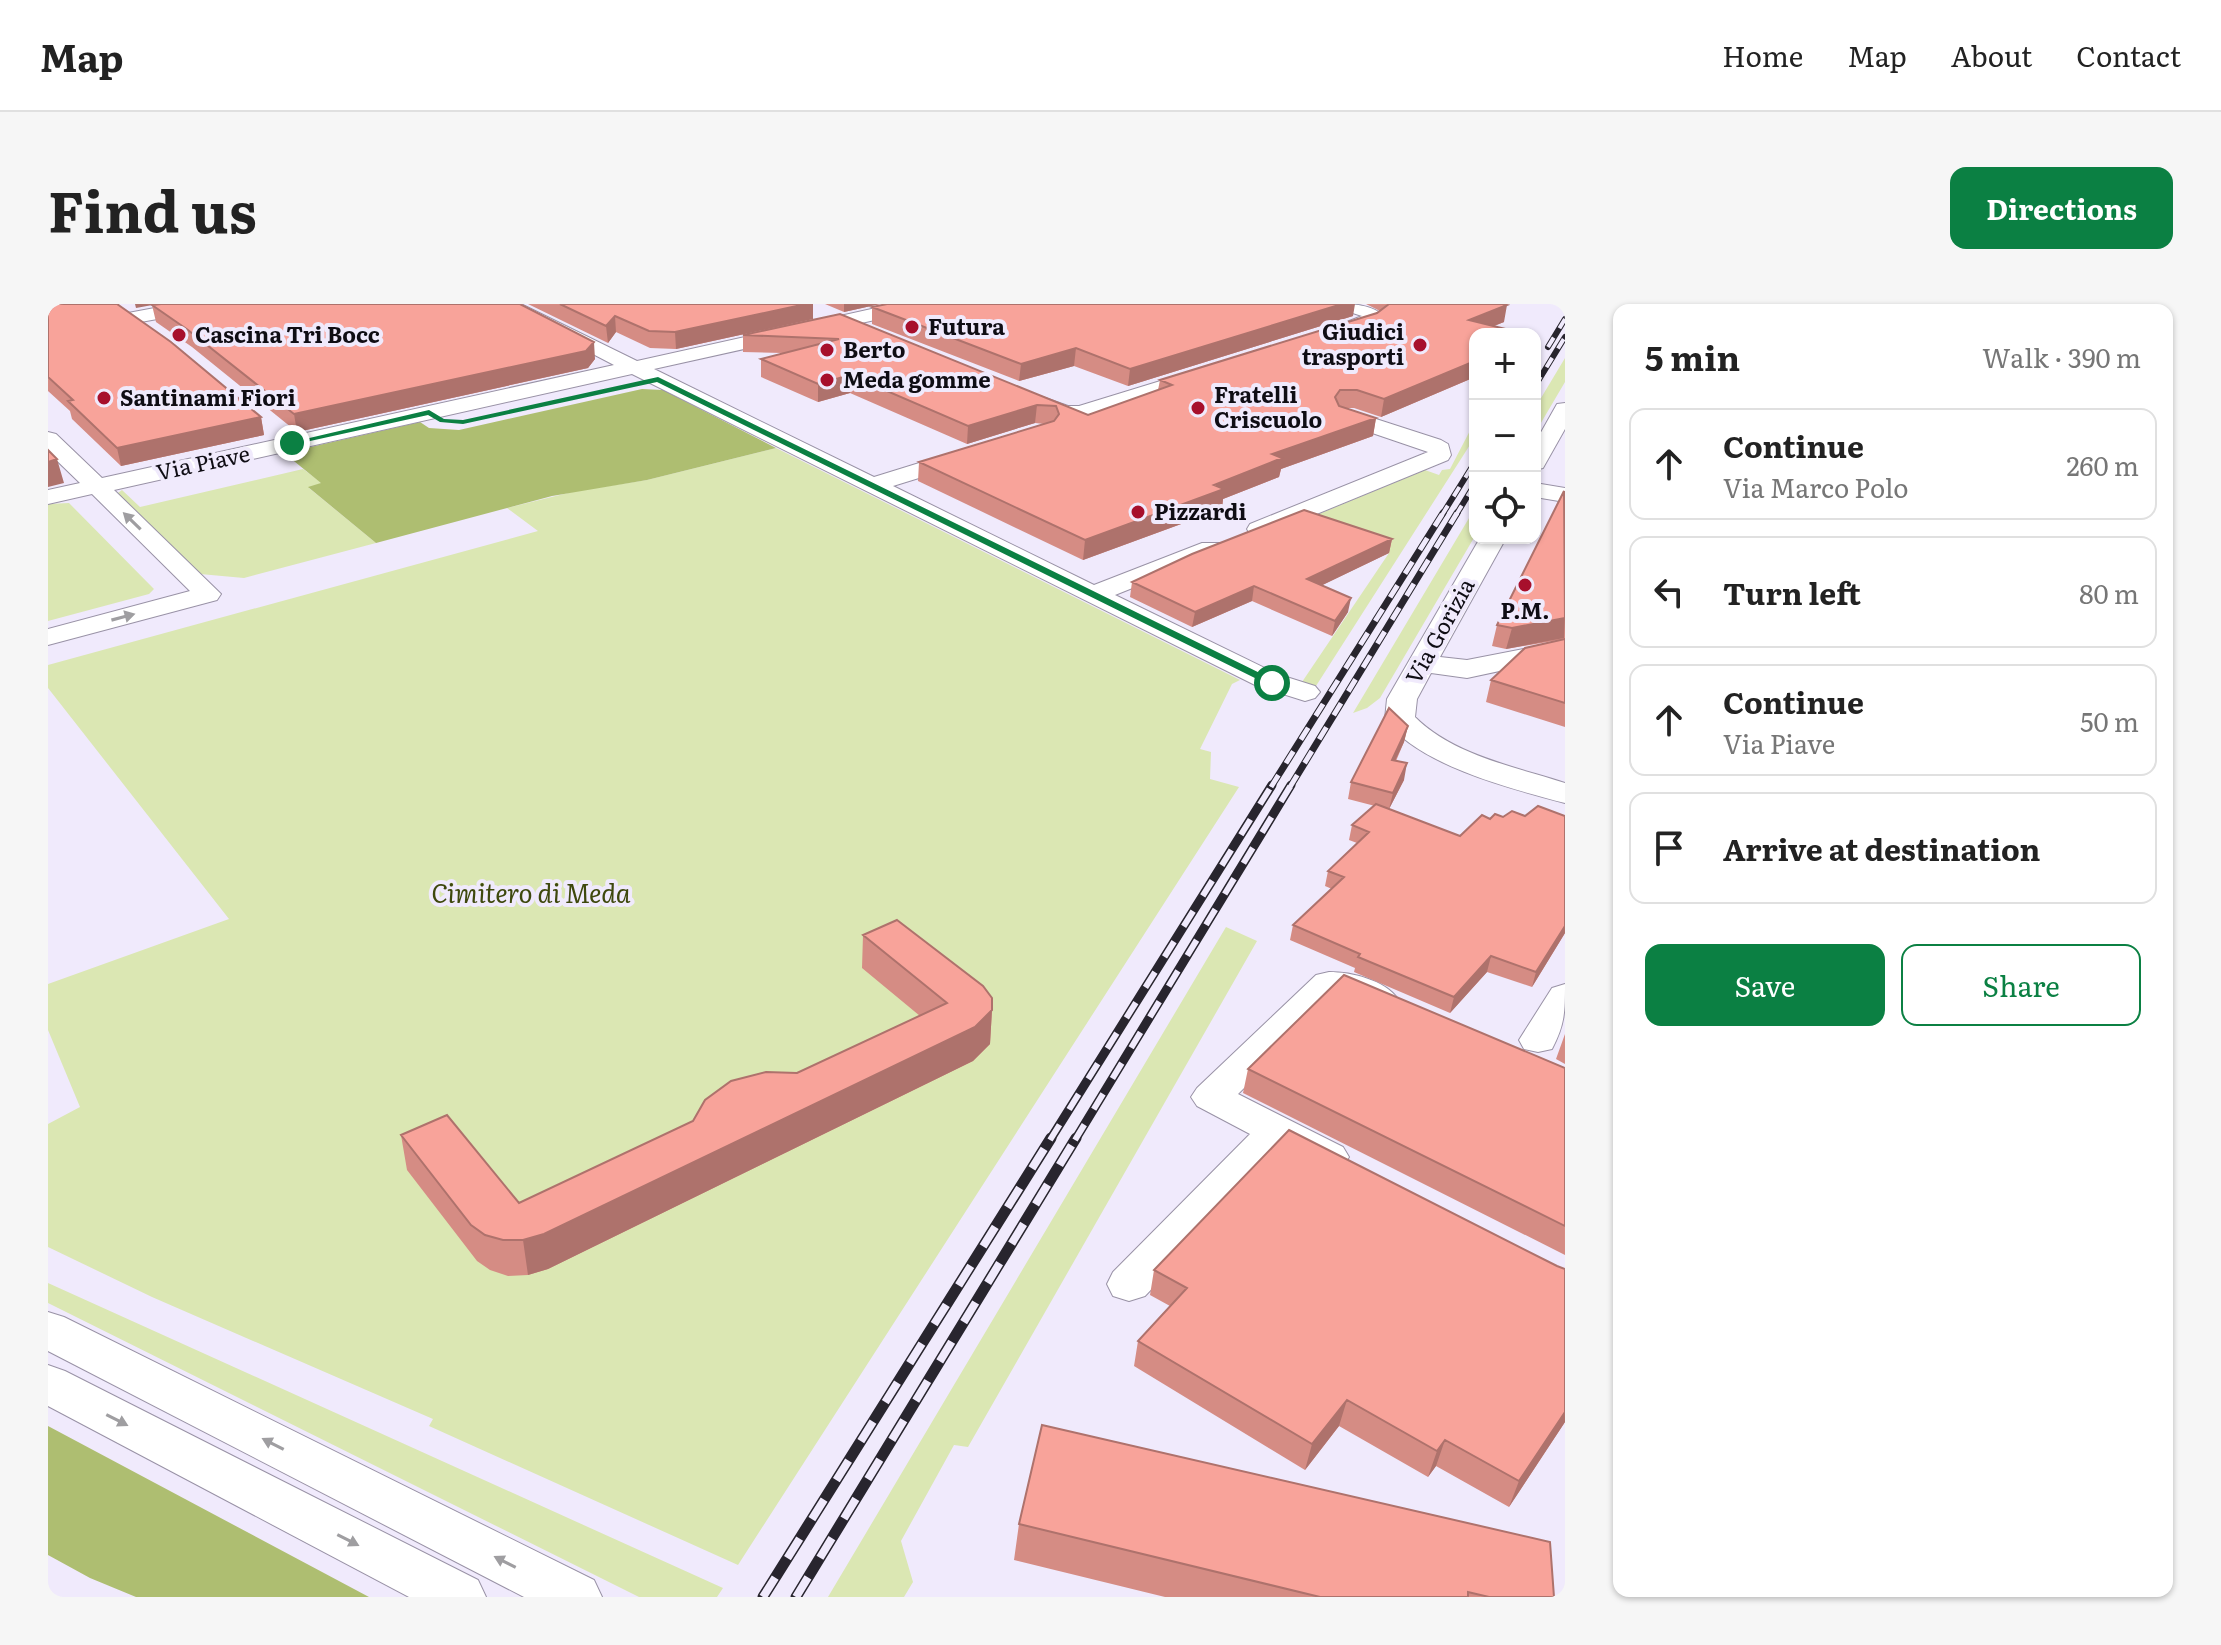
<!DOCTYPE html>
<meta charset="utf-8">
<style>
:root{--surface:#fff;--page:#f6f6f6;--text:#222;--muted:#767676;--line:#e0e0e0;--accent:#0b8043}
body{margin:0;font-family:Literata,serif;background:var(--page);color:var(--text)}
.controls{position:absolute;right:24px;top:24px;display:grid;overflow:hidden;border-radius:16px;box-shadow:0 2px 6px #0004}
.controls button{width:72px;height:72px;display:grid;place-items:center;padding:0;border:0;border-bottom:2px solid var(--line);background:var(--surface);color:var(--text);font:40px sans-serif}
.stop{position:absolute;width:24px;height:24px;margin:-18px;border:6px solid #0b8043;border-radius:50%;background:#fff}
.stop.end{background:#0b8043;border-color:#fff;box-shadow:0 2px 8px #0008}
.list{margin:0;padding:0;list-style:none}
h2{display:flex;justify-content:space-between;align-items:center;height:104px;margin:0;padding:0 32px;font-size:34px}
h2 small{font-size:26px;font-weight:400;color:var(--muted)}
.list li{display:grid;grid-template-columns:52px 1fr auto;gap:24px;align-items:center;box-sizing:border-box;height:112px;margin:0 16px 16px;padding:0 16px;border:2px solid var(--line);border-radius:16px}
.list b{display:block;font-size:30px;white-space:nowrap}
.list p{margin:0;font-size:26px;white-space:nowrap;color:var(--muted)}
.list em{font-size:26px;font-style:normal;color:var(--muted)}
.actions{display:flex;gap:16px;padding:24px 32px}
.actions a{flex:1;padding:18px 0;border:2px solid var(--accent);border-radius:16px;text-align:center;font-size:28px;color:var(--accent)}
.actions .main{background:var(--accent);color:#fff}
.icon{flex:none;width:44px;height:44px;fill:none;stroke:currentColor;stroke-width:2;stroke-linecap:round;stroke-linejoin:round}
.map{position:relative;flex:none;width:1517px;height:1293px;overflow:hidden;border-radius:16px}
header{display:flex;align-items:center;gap:48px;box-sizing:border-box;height:112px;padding:0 40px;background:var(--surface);border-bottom:2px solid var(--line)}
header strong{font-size:38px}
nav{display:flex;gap:44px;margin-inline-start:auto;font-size:28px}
.intro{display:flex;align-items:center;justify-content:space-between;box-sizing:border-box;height:192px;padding:0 48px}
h1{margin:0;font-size:56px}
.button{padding:20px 36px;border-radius:16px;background:var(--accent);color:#fff;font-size:28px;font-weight:700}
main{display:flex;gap:48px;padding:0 48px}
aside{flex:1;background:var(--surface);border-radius:16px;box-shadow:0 2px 6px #0004}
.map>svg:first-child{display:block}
.green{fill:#dbe7b3}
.forest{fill:#aebe71}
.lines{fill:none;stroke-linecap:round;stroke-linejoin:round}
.minor-casing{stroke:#9992a6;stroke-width:2}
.minor{fill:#fff;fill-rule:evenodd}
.rail-far3-casing{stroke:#28252e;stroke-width:6}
.rail-far2-casing{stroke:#28252e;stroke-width:7}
.rail-far1-casing{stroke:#28252e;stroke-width:9}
.rail-casing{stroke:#28252e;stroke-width:11}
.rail-far3{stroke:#f0eafc;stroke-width:4;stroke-dasharray:11;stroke-linecap:butt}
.rail-far2{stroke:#f0eafc;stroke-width:5;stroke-dasharray:14;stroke-linecap:butt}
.rail-far1{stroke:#f0eafc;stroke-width:6;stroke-dasharray:18;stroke-linecap:butt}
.rail{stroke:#f0eafc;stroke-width:8;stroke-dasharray:23;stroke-linecap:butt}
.wall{fill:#d58c84}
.shaded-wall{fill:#ae726c}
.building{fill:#f8a39a;stroke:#ae726c;stroke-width:2}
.oneway{fill:#9f9ea1}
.route{fill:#0b8043}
.poi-dot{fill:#a70f2c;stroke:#f0eafc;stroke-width:3}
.labels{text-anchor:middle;stroke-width:8;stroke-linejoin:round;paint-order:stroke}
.far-poi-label{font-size:22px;font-weight:bold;fill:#0f0d14;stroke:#f0eafc;text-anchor:start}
.far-street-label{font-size:22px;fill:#0f0d14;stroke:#f0eafc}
.park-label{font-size:26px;font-style:italic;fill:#3e480d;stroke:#f0eafc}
</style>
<header>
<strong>Map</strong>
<nav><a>Home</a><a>Map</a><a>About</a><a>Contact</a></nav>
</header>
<div class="intro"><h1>Find us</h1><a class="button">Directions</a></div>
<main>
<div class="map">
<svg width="1517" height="1293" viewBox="0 0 1517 1293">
<rect width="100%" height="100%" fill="#f0eafc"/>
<path class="green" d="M1517 54V78L1487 129V104Z
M1427 117V133L1268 382 1254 378 1341 249 1256 216 1377 166 1391 171 1394 166 1402 165Z
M728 144 1192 376 1184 380 1152 445 1163 448 1162 475 1191 483 690 1261 381 1122 385 1115 104 993 0 943V820L32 803 0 726V680L181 615 0 384V361L490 227 459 204 528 187 599 176Z
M255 165 274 179 261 184 328 239 196 274 152 270 67 191 74 186 92 203Z
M21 199 106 285 101 290 0 317V200Z
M1427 204V232L1332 394 1319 404 1305 409Z
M1178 623 1209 637 920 1143 906 1141 853 1237 865 1278 856 1293H780Z
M0 979 675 1284 669 1293H591L0 999Z"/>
<path class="forest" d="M594 85 615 86 728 144 599 176 504 192 328 239 260 183 273 179 236 149 372 118 381 124 411 126Z
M0 1122 321 1293H88L42 1274 0 1251Z"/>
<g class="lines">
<defs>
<path id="minor" d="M128 0H169L160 6 87 19 77 13 80 9Z
M449 0H473L589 57 846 0H881L872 6 606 65 826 173 910 147H926L929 152 926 157 845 182 1046 281 1154 239H1172L1176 244 1172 249 1067 291 1229 370 1267 382 1272 388 1267 394 1257 397 1209 382 584 70 66 186 173 290 169 296 0 341V325L142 287 44 190 0 200V186L32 179 0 148V128L8 130 54 174 566 61Z
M1287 0C1305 0 1324 0 1337 13L1334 17 1295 33H1281L1278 29 1281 25 1314 12 1289 4Z
M1158 63 1168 69 1165 73 1032 114 1009 113 978 101 975 96 986 90 1020 102H1031Z
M1517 99V125L1495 164 1487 166V139L1509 100Z
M1297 105 1393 136 1400 140 1403 151 1400 156 1220 230H1202L1199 225 1202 220 1380 148 1289 117 1286 112 1289 107Z
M1487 179 1517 184V198L1487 193Z
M1432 234H1458L1392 353 1419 356 1517 337V353L1419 374 1383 369 1369 395 1367 413C1405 451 1467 463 1517 479V499C1464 485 1369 461 1337 415L1339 395Z
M1281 668C1303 668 1337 676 1350 695L1344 703 1331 707 1290 691 1190 790 1295 843 1301 853 1295 863 1280 867 1235 847 1097 992 1081 997 1065 992 1059 980 1065 968 1202 830 1149 802 1143 793 1149 784 1268 671Z
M1517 680C1517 708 1517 720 1504 745L1490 748 1476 745 1471 736 1504 684Z
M0 1008 16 1013 546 1276 554 1293H476L0 1047Z
M0 1061 17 1067 430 1276 438 1293H361L0 1102Z"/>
</defs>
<use href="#minor" class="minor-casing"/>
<use href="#minor" class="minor"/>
<defs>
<path id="rail-far3" d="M1500 43 1517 15
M1487 82 1517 33
M1394 211 1427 158
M1408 211 1427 180"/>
<path id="rail-far2" d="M1223 483 1395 209
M1242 483 1409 209"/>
<path id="rail-far1" d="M1002 836 1224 481
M1027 836 1243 481"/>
<path id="rail" d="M715 1293 1003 834
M748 1293 1028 834"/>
</defs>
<use href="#rail-far3" class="rail-far3-casing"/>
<use href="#rail-far2" class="rail-far2-casing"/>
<use href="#rail-far1" class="rail-far1-casing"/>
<use href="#rail" class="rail-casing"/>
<use href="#rail-far3" class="rail-far3"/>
<use href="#rail-far2" class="rail-far2"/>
<use href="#rail-far1" class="rail-far1"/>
<use href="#rail" class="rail"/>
</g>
<path class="wall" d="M0 0 213 113 216 131 73 162 24 115 22 107 0 87Z
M480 0H765V15L628 45 602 44 568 28 560 39Z
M777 0H832L796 8Z
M1318 0H1455L1456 18 1427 30V73L1333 113 1306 104H1298L1328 114 1325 132 1233 165 1231 173 1175 195 1174 205 1035 256 870 177 871 158 996 120 987 119 919 140 802 89 770 98 713 73V55L735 49 695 48V31L792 10 1040 111 1110 86 1112 76 1329 9 1332 7Z
M104 1 547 55 540 64 249 128 144 43 108 18Z
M824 3 1305 12 1080 82 1026 62 971 77 824 20Z
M1517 187V335L1458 345 1444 342 1449 321Z
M1344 235 1341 249 1274 281 1300 308 1284 332 1204 297 1144 323 1082 293 1084 278Z
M1517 335V423L1438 398 1443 376Z
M1360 422 1356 438 1348 457 1356 476 1341 505 1517 629 1484 683 1439 668 1402 709 1306 668 1307 664 1242 636 1245 621 1284 585 1277 582 1280 567 1309 539 1301 536 1304 521 1327 502 1300 495 1303 478Z
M815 631 944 706 942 740 925 757 500 965 480 971 460 972 442 966 429 957 359 866 353 831 471 899 872 712 814 664Z
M1517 730V760L1508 755Z
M1517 764V951L1195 789 1200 765Z
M1106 966 1517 1118 1461 1203 1388 1162 1380 1173 1291 1122 1257 1166 1086 1062 1090 1037 1122 1002 1102 991Z
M971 1220 1506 1293H1117L966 1256Z"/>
<path class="shaded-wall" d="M87 0H110L88 4Z
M758 0H765V15L628 45 627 28Z
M796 0H832L796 8Z
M1294 0H1307L1305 12 1080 82 1082 65Z
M1459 1 1456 18 1417 33 1421 16Z
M567 12 568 28 560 39 558 22Z
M546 38 547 55 540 64 249 128 246 110Z
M1028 44 1026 62 971 77 973 60Z
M1427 57V73L1333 113 1336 95Z
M802 71V89L770 98V80Z
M989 101 987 119 919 140 920 122Z
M213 113 216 131 73 162 69 144Z
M1328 114 1325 132 1233 165 1231 173 1175 195 1174 205 1035 256 1037 236 1166 181 1224 150Z
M9 155 16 179 0 183V158Z
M1344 235 1341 249 1256 290 1259 275Z
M1206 282 1204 297 1144 323 1147 308Z
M1303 294 1300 308 1284 332 1287 317Z
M1517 314 1516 334 1458 345 1464 324Z
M1360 422 1356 438 1340 472 1344 456Z
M1359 459 1356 476 1341 505 1345 489Z
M1517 622V629L1484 683 1488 668Z
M1443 652 1439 668 1402 709 1406 693Z
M944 706 942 740 925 757 500 965 480 971 475 936Z
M1299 1096 1291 1122 1257 1166 1264 1140Z
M1517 1108V1118L1461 1203 1471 1177Z
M1397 1136 1388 1162 1380 1173 1389 1147Z"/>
<path class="building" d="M0 0H69L123 38 213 113 69 144 20 97 25 96 0 73Z
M113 0H472L546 38 538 47 246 110 140 26 104 1Z
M512 0H758L627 28 601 27 567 12 558 22Z
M839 0H1294L1082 65 1028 44 973 60 824 3Z
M1341 0H1455L1459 1 1421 16 1478 30H1427V57L1336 95 1309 86H1292L1287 93 1291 102 1328 114 1224 150 1234 154 1166 181 1176 185 1037 236 871 158 1006 117 1011 110 1008 102 989 101 920 122 802 71 770 80 713 55 791 35 695 31 792 10 1040 111 1124 81 1112 76 1329 9Z
M0 146 9 155 0 158Z
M1516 187 1517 314 1464 324 1449 321Z
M1256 206 1344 235 1259 275 1303 294 1287 317 1206 282 1147 308 1084 278 1144 250Z
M1517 335V399L1443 376 1477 344Z
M1341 404 1360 422 1344 456 1359 459 1345 489 1303 478Z
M1328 500 1412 532 1434 511 1442 515 1447 510 1455 513 1464 507 1477 512 1490 502 1517 512V622L1488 668 1443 652 1406 693 1310 653 1312 650 1245 621 1296 573 1280 567 1321 528 1304 521Z
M849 616 935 682 944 694V706L927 723 496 930 475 936H455L437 931 423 921 353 831 399 811 471 899 645 817 657 796 683 777 718 768 749 769 899 699 815 631Z
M1296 671 1517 764V922L1200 765Z
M1241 826 1509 962 1517 965V1108L1471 1177 1397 1136 1389 1147 1299 1096 1264 1140 1090 1037 1139 984 1106 966Z
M994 1121 1502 1238 1506 1293H1441L1420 1288V1293H1272L971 1220Z"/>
<defs><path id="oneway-solid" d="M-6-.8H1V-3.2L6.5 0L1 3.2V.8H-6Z" transform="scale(2)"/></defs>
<g class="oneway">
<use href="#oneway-solid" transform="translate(84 217) rotate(-136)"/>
<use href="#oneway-solid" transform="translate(75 313) rotate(-15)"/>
<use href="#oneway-solid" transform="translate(69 1116) rotate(27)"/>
<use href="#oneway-solid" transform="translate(225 1140) rotate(-153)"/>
<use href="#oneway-solid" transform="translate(300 1236) rotate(27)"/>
<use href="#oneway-solid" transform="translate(457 1258) rotate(-153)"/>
</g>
<path class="route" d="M610 73 1228 377 1230 379 1221 381 609 78 415 120 392 118 380 111 244 141 240 139 381 106 396 115 415 116Z"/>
<g class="poi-dot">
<circle cx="864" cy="23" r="8"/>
<circle cx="131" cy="31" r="8"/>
<circle cx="1372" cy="41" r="8"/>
<circle cx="779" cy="46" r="8"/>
<circle cx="779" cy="76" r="8"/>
<circle cx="56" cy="94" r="8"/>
<circle cx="1150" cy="104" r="8"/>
<circle cx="1090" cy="208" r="8"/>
<circle cx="1477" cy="281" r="8"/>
</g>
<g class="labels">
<g class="far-poi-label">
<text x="880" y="31">Futura</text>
<text x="1356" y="36" text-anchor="end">Giudici<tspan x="1356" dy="25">trasporti</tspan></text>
<text x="147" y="39">Cascina Tri Bocc</text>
<text x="795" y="54">Berto</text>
<text x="795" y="84">Meda gomme</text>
<text x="1166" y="99">Fratelli<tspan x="1166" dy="25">Criscuolo</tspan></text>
<text x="72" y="102">Santinami Fiori</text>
<text x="1106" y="216">Pizzardi</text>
<text x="1477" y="315" text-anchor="middle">P.M.</text>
</g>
<g class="far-street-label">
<text transform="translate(155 159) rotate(-12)" y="8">Via Piave</text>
<text transform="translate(1392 327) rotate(-61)" y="8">Via Gorizia</text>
</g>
<g class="park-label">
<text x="483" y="599">Cimitero di Meda</text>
</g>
</g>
</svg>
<div class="controls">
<button>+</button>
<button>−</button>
<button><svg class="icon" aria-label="locate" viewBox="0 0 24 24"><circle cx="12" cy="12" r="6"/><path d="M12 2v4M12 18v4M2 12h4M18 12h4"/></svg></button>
</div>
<div class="stop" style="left:1224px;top:379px"></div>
<div class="stop end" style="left:244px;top:139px"></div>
</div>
<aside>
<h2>5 min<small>Walk · 390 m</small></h2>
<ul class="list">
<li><svg class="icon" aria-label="ahead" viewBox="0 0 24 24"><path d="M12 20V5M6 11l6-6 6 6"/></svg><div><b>Continue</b><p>Via Marco Polo</p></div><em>260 m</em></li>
<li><svg class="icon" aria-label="left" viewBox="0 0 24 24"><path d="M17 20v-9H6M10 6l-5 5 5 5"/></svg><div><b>Turn left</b></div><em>80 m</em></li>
<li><svg class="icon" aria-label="ahead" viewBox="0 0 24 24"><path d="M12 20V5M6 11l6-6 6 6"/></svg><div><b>Continue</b><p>Via Piave</p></div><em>50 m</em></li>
<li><svg class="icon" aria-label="arrive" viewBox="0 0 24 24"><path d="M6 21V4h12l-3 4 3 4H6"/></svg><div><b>Arrive at destination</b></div></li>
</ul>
<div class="actions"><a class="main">Save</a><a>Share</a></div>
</aside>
</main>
